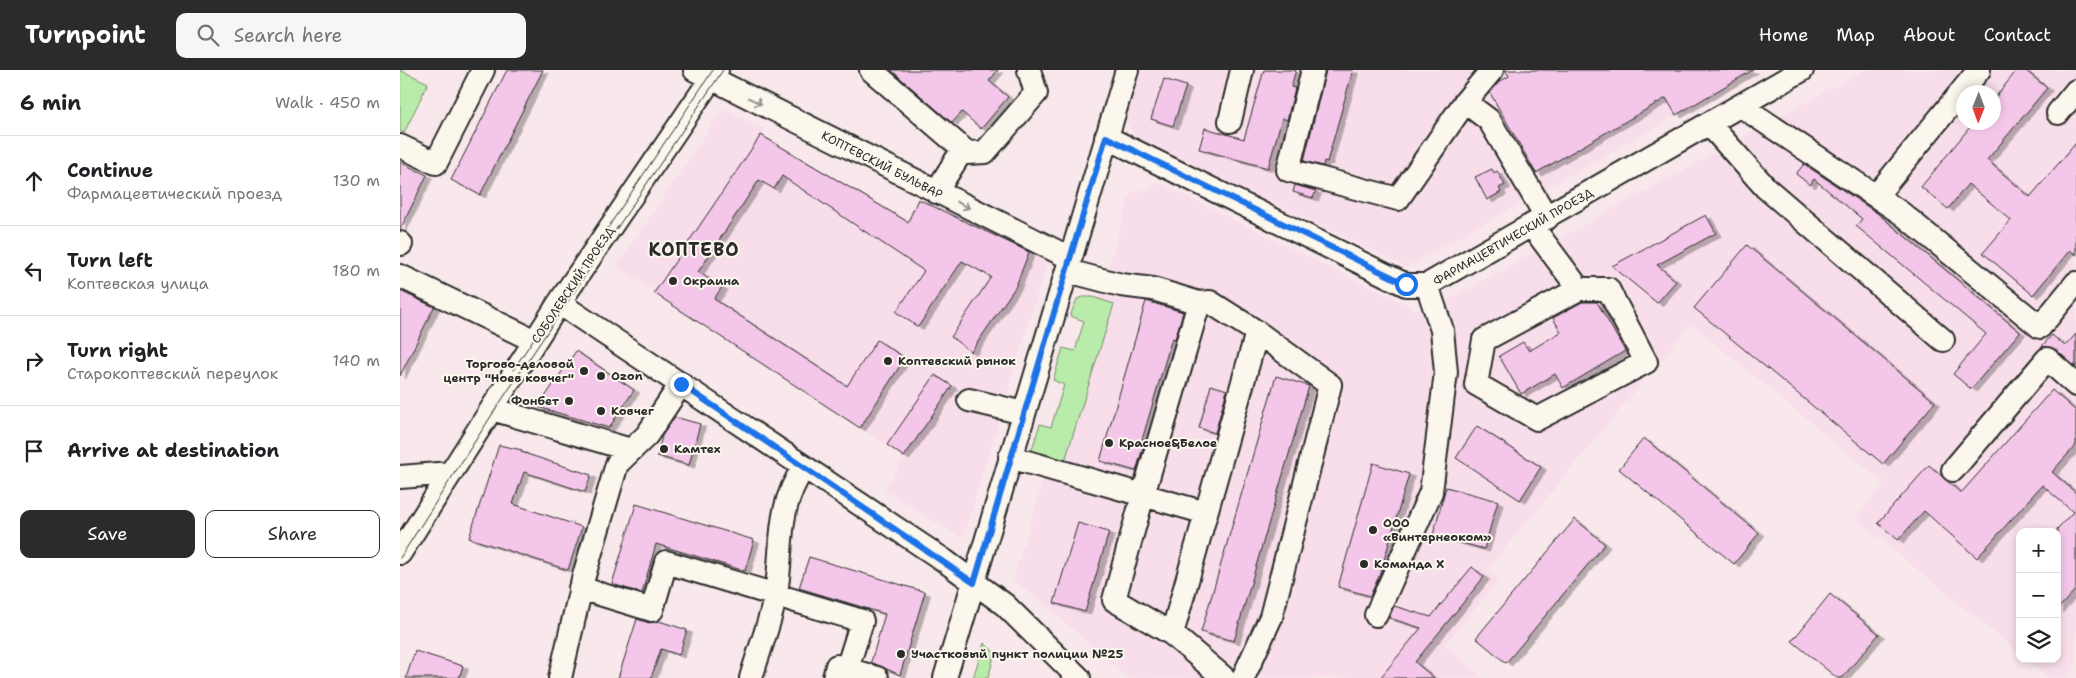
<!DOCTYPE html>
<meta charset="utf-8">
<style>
:root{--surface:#fff;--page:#f6f6f6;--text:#202124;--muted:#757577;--line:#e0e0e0;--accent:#2b2b2b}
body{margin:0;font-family:"Shantell Sans",sans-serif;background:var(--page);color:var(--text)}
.controls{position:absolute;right:15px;bottom:15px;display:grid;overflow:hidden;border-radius:10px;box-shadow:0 2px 8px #0003}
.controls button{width:45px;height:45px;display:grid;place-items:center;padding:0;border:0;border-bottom:1px solid var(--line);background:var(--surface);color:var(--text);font:25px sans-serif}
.compass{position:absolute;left:1556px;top:15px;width:45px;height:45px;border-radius:50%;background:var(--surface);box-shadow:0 2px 8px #0003;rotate:181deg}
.stop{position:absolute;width:15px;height:15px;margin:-11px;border:4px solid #1a73e8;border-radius:50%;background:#fff}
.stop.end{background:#1a73e8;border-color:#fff;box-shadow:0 1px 5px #0008}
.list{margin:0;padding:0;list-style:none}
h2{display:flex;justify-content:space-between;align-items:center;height:65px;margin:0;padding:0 20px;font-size:21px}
h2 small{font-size:16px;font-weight:400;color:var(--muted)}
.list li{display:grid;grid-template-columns:32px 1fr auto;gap:15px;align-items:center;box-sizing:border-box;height:90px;padding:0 20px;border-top:1px solid var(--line)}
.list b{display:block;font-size:19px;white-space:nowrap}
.list p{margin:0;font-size:16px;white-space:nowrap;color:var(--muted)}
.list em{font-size:16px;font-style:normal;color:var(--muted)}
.actions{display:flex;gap:10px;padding:15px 20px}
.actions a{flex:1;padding:11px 0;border:1px solid var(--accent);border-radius:10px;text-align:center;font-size:18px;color:var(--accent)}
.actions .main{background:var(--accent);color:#fff}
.icon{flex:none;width:28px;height:28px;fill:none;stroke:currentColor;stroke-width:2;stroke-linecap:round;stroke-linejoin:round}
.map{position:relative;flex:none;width:1676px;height:608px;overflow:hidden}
header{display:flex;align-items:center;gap:30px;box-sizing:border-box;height:70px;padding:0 25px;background:var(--accent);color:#fff}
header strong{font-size:24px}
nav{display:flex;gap:28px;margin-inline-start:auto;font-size:18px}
.search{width:350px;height:45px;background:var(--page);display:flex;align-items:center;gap:12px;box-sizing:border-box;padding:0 18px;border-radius:10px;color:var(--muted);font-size:19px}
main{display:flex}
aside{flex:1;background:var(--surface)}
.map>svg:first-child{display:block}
.built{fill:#f8deea;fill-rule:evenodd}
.green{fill:#b9ebaa;stroke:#728b6a}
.building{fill:#f4c6e9;stroke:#2b2b2b;filter:url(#shadow)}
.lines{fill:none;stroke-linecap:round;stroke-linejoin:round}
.minor-casing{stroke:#2b2b2b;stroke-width:26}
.minor{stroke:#fbf7ec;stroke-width:22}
.tram{stroke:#2b2b2b;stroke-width:1}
.oneway{stroke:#93918c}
.route{stroke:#1a73e8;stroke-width:6}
.poi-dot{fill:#2b2b2b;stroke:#fbf7ec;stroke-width:2}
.labels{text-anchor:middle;stroke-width:4;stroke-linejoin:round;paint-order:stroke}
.street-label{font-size:12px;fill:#2b2b2b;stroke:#fbf7ec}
.poi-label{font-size:12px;font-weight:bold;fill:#2b2b2b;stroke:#fbf7ec;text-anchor:start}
.district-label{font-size:18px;font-weight:bold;letter-spacing:1px;fill:#2b2b2b;stroke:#fbf7ec}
</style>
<header>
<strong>Turnpoint</strong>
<div class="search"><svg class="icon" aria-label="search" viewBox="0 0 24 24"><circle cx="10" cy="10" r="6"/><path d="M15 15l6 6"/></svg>Search here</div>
<nav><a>Home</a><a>Map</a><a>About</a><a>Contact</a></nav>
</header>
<main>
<aside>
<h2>6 min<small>Walk · 450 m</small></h2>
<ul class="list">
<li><svg class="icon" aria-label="ahead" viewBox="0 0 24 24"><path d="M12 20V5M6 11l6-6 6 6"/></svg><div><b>Continue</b><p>Фармацевтический проезд</p></div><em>130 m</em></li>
<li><svg class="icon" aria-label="left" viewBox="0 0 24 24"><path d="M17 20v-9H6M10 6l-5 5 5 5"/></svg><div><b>Turn left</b><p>Коптевская улица</p></div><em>180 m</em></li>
<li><svg class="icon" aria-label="right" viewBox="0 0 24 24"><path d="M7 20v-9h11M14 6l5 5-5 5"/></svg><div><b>Turn right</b><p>Старокоптевский переулок</p></div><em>140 m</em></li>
<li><svg class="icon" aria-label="arrive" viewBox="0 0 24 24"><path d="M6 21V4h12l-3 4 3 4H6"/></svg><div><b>Arrive at destination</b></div></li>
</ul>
<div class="actions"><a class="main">Save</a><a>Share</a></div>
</aside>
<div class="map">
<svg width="1676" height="608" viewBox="0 0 1676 608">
<defs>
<filter id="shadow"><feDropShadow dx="5.5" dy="3" stdDeviation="0" flood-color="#0004"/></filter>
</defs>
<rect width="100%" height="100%" fill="#f9e8eb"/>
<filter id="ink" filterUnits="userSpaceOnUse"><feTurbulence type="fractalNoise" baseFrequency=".02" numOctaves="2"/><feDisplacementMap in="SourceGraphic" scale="10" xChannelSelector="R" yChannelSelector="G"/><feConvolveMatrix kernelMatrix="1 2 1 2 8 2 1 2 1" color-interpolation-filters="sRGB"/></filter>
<g filter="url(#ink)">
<path class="built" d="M737 0H1357L1007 197 737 69 723 46Z
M1464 0H1676V596L1666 608H1648L1626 589H1657V462H1620V584L1455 448 1484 413 1291 254 1087 500 1099 510 1045 575 1083 608H728L628 520 613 510 730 124 759 113 1015 239 1034 238ZM1564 22H1594V52H1564Z
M322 39 365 59 362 65 508 152 518 129 648 189 563 469 484 420 504 387 217 196Z"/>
<path class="green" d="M0 0 28 13 4 63 0 61Z
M683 227H693L714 234 663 397 629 388 640 354 651 357 664 315 653 310 663 278 675 281 684 251 670 246 677 229Z
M584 573 595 583 588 608H573Z"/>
<path class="building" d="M107 0H143L80 125 51 110Z
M491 0H598L589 11 608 27 581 59 562 42 552 53Z
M864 0H896L891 17 895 18 887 50 882 48 868 98 799 79 805 58 844 69Z
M926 0H953L927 92 924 91 923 96 904 91Z
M1105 0H1353L1276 45 1266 28 1136 103 1090 23 1099 12 1109 6Z
M1617 0H1625L1647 18 1587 90 1630 127 1676 73V185L1670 180 1633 225 1583 183 1611 150 1568 114 1548 139 1521 117 1574 52H1594V29Z
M764 9 786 16 773 56 751 49Z
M361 65 508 152 518 129 629 182 616 216 571 282 551 267 591 207 562 191 518 257 496 242 524 201 382 106 374 119 359 110 298 202 322 217 314 229 447 316 477 270 505 288 460 358 254 223Z
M0 92 27 105 0 160Z
M1404 94 1477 143 1620 262 1571 319 1553 304 1586 264 1456 156 1462 149 1414 109 1410 115 1396 104Z
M1092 99 1094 103 1097 101 1105 115 1099 118 1101 122 1087 130 1075 107Z
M895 115 916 121 913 128 893 122Z
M1306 145 1316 163 1257 195 1276 211 1257 233 1212 196Z
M1347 175 1535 332 1483 394 1294 238Z
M0 221 34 237 0 306Z
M746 231 783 242 775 269 772 268 742 370 745 371 736 401 700 391Z
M1182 232H1197L1225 281 1163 318 1155 304 1121 324 1099 286 1123 272 1129 281 1161 262 1153 248Z
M1676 264V297L1655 279 1642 276 1652 265 1665 276Z
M176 281 234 320 209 358 138 337Z
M535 305 552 316 504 387 487 375Z
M876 306 909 316 834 571 801 562Z
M811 315 827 320 815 363 799 358Z
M1652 320 1676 341V375L1652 402 1676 423V519L1657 540V459L1673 442 1642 415 1577 488 1524 441 1498 470 1478 453 1529 395 1561 423Z
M275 347 300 354 289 395 257 386 262 366Z
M1077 356 1141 397 1120 430 1056 388Z
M1244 368 1359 463 1334 494 1219 399Z
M99 375 122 380 121 382 191 405 185 422 124 402 113 434 182 457 168 500 69 468Z
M973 393 1009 404 980 504 970 526 938 517Z
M1046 417 1098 431 1084 479 1033 465Z
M236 434 354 470 345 501 256 474 242 523 212 514Z
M1175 449 1205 474 1106 593 1076 568Z
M678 453 709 462 685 542 654 533Z
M409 487 525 522 500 605 471 592 485 544 399 518Z
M1072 497 1084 507 1015 592 1034 608H980L1021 558 989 548 994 536 1031 547Z
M1430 524 1479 564 1442 608H1437L1392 571Z
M237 549 249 553 259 551 287 560 279 585 261 579 251 608H218Z
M15 581 63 596 59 608H6Z"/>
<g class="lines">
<defs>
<path id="minor" d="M295 0 670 188
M471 0 563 79 536 122
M913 0 888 100 998 129 1065 32 1089 50 1147 148
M1065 32 1092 0
M1341 36 1501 143 1640 257 1676 213
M1658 43 1676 21
M830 51 842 0
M1309 54 1366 118 1543 270
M706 67 1006 215H1027L1402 0
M0 76 36 93 83 0
M563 79 567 83 585 82 636 23 629 0
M1476 126 1579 0
M1132 156 1179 219H1208L1246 292 1137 349 1076 314 1084 270 1179 219
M0 173 1 174
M668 201 721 215 753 219 799 233 810 232 857 262 772 564 824 608
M0 206 135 271
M159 233 545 491 605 535 679 608
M569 330 624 343
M92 339 231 380
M610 387 743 425 799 233
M1553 400 1647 289 1676 315
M0 407 51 403
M0 483 159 233 317 0
M180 518 252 540 266 492 462 551 447 599
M976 545 1031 422 1046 302 1042 260 1027 215
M772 564 714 530 743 425 806 443
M160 608 183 509 217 394 247 365 281 314
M351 608C359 580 371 551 376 523 384 474 375 440 404 397
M434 608 437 596 477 608
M545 608 727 0
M843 608 871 547 930 315 857 262"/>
</defs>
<use href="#minor" class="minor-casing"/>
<use href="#minor" class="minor"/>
<path class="tram" d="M113 300 313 0
M0 488 95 340 323 0"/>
</g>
<defs><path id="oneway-shaft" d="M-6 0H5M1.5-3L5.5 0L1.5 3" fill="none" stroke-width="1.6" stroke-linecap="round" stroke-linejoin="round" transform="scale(1.25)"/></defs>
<g class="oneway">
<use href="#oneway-shaft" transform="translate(355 31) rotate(27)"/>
<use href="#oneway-shaft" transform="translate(563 135) rotate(27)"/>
</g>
</g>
<g class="lines" filter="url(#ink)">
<path class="route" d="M281 314 574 513 706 67 1006 214"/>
</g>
<g class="poi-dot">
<circle cx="273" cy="211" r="5"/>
<circle cx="488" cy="291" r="5"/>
<circle cx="184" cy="301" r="5"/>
<circle cx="201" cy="306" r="5"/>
<circle cx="169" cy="331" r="5"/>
<circle cx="201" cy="341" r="5"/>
<circle cx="709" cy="373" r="5"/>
<circle cx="264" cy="379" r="5"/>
<circle cx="973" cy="460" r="5"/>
<circle cx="964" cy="494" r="5"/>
<circle cx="501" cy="584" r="5"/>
</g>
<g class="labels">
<g class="street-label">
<text transform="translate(482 95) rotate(27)" y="4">КОПТЕВСКИЙ БУЛЬВАР</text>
<text transform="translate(1113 167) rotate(-30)" y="4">ФАРМАЦЕВТИЧЕСКИЙ ПРОЕЗД</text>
<text transform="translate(173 215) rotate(-56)" y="4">СОБОЛЕВСКИЙ ПРОЕЗД</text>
</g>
<g class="poi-label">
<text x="283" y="215">Окраина</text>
<text x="498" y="295">Коптевский рынок</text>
<text x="174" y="298" text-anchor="end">Торгово-деловой<tspan x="174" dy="14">центр "Ноев ковчег"</tspan></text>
<text x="211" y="310">Ozon</text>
<text x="159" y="335" text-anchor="end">Фонбет</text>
<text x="211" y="345">Ковчег</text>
<text x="719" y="377">Красное&amp;Белое</text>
<text x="274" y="383">Камтех</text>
<text x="983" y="457">ООО<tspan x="983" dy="14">«Винтернеоком»</tspan></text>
<text x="974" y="498">Команда Х</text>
<text x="511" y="588">Участковый пункт полиции №25</text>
</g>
<g class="district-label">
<text x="294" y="186">КОПТЕВО</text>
</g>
</g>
</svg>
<div class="controls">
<button>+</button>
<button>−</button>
<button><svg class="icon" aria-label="layers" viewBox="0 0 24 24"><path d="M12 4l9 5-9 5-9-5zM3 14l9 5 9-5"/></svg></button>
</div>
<svg class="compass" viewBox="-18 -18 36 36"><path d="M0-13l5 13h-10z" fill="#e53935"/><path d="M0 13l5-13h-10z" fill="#757577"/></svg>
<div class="stop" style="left:1006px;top:214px"></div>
<div class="stop end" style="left:281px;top:314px"></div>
</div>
</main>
